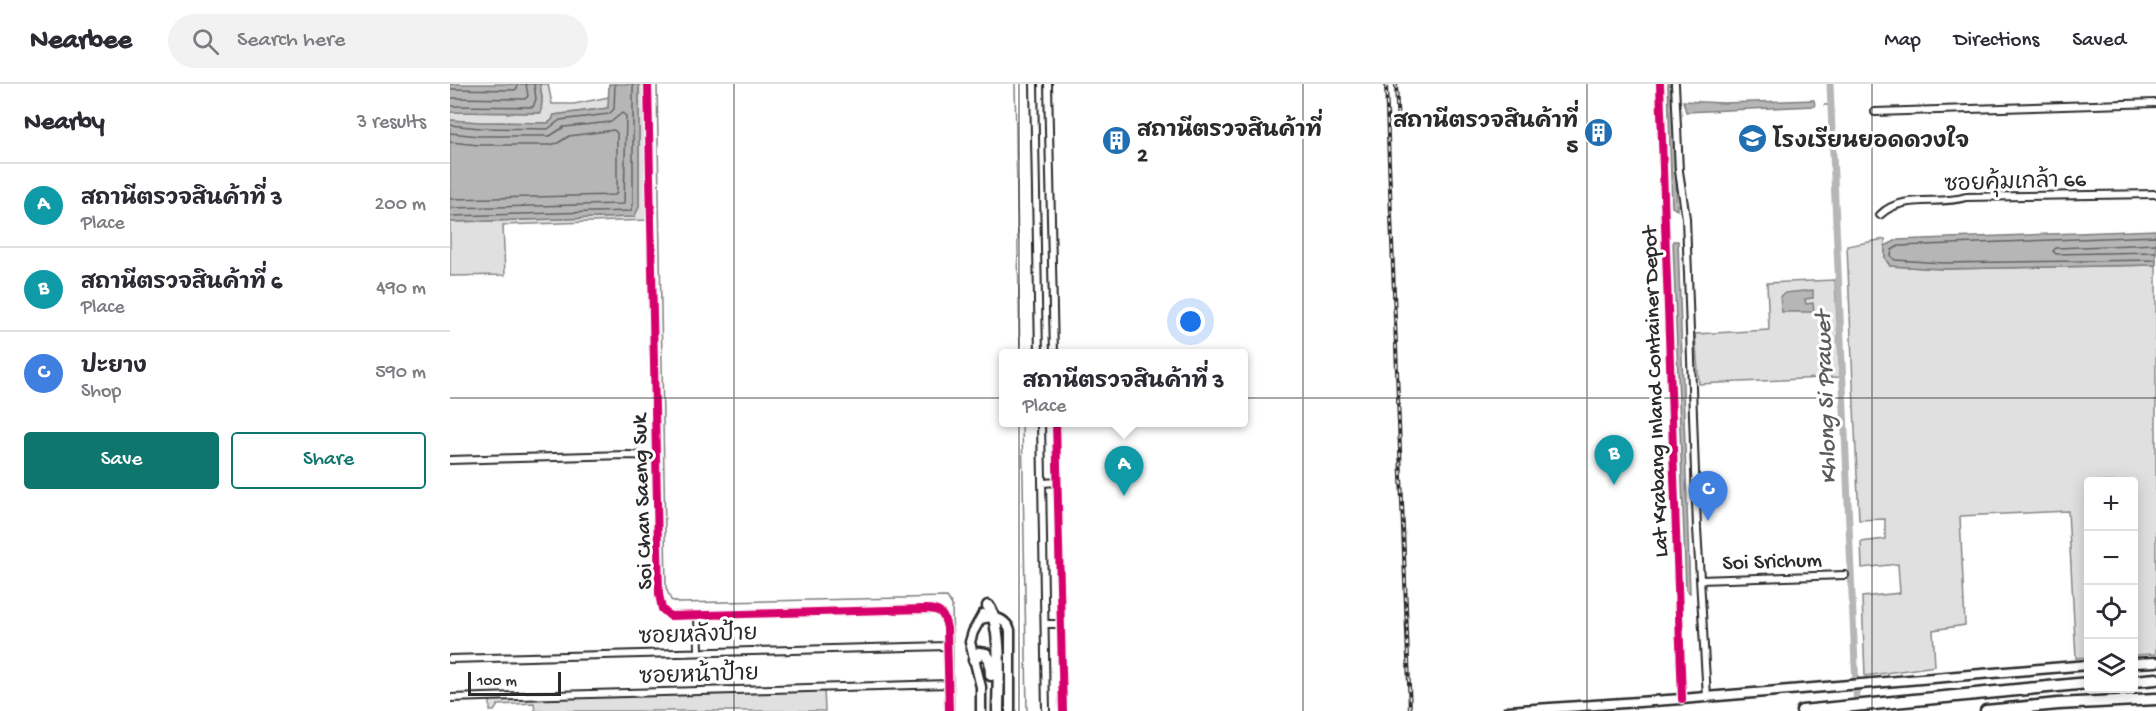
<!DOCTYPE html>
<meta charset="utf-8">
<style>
:root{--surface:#fff;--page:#f2f2f3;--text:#2b2b33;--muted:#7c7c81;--line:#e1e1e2;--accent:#0f766e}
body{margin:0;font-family:"Gochi Hand","Playpen Sans Thai",sans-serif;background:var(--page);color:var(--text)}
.controls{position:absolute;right:18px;bottom:18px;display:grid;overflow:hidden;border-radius:6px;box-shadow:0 3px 15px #0003}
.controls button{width:54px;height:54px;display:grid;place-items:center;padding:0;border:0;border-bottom:2px solid var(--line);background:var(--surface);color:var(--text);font:30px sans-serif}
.scale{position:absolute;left:18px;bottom:15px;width:93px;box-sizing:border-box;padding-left:6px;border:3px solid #2b2b2b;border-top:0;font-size:16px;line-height:21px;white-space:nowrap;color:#2b2b2b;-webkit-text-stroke:4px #fff;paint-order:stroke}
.you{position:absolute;left:741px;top:238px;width:21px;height:21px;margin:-15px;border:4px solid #fff;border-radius:50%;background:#1a73e8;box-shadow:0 0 0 9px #1a73e833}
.badge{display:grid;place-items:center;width:39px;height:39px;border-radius:50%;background:var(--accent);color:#fff;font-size:20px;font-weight:700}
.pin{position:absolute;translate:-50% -50px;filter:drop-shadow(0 2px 3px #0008)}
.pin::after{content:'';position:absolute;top:32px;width:21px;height:18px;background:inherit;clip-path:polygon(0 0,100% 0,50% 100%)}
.popup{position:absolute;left:549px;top:265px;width:249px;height:78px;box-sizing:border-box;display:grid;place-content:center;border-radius:6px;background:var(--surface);filter:drop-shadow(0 2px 4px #0005);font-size:20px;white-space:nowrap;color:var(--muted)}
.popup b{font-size:22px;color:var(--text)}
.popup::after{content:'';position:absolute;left:50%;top:100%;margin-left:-12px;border:12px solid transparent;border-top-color:var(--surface)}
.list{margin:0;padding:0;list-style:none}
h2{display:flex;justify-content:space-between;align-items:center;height:78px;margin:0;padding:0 24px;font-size:26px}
h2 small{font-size:20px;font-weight:400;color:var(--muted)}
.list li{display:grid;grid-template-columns:39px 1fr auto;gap:18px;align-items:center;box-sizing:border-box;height:84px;padding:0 24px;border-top:2px solid var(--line)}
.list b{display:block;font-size:22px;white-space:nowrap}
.list p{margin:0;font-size:20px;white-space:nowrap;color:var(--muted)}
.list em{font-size:20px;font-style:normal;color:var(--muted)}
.actions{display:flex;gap:12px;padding:18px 24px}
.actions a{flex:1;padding:14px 0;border:2px solid var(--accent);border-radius:6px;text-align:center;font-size:21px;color:var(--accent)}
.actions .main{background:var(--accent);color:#fff}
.icon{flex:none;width:33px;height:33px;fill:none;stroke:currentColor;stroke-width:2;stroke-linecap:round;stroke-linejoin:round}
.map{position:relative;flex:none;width:1706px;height:627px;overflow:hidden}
header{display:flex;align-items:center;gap:36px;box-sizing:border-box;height:84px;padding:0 30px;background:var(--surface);border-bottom:2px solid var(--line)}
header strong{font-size:28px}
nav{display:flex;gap:33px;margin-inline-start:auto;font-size:21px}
.search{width:420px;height:54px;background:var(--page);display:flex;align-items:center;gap:15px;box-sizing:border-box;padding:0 21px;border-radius:33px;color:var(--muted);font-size:22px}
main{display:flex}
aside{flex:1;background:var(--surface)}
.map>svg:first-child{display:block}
.green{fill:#e0e0e0;stroke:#868686;stroke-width:1.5}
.water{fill:#b6b6b6;stroke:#7e7e7e;stroke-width:1.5}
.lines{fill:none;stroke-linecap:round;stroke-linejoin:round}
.shore{stroke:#636363;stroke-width:1.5}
.stream{stroke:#7e7e7e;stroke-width:1.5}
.canal{stroke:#b6b6b6;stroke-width:7}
.minor-casing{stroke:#2b2b2b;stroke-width:10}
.secondary-casing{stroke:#2b2b2b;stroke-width:13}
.motorway-casing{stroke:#2b2b2b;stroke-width:15}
.minor{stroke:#fff;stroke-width:6}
.secondary{stroke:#fff;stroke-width:8}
.motorway{stroke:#fff;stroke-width:10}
.rail-casing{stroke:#2b2b2b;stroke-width:4}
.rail{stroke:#fff;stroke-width:1.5;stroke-dasharray:4.5;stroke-linecap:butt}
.cycleway-casing{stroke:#fff;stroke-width:11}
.cycleway{stroke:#d6006c;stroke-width:8}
.grid{fill:none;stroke:#2b2b2b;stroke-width:1.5;stroke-opacity:0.55}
.labels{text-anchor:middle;stroke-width:6;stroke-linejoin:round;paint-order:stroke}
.poi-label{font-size:22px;font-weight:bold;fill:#2b2b2b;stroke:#fff;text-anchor:start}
.street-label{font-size:22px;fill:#2b2b2b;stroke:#fff}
.water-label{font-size:24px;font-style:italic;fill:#5c5c5c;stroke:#fff}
</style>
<header>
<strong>Nearbee</strong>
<div class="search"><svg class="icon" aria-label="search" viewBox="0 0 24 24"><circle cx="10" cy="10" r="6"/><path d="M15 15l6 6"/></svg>Search here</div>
<nav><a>Map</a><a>Directions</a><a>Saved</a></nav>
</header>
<main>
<aside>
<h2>Nearby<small>3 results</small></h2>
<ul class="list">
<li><span class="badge" style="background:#0f9aa8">A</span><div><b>สถานีตรวจสินค้าที่ 3</b><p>Place</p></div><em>200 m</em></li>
<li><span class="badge" style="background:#0f9aa8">B</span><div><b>สถานีตรวจสินค้าที่ 6</b><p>Place</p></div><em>490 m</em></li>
<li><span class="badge" style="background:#3f7fe0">C</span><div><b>ปะยาง</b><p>Shop</p></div><em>590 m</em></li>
</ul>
<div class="actions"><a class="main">Save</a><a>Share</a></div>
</aside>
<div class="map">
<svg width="1706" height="627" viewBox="0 0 1706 627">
<rect width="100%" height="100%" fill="#fff"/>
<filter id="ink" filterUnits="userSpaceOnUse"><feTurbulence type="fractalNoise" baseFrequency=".0167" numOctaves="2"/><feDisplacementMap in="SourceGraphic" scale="12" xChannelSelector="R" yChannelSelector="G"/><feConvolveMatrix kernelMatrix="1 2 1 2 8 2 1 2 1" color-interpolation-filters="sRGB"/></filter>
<g filter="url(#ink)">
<path class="green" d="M90 0H98L102 20H124L159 13 158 24 104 31 102 36 98 39 29 38 0 36V28L91 29 92 14Z
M189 0H195L198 136 53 141 55 191 0 192V138L184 133 189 123Z
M1435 155V174L1440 182 1493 185 1706 181V570L1684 571V398H1638V573L1626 574 1618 427 1510 432 1515 541 1483 546 1485 582 1415 592 1412 513 1450 509 1448 480 1412 484 1411 458 1435 455V435L1409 436 1397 162Z
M1385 196 1390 293 1249 300 1245 250 1319 246 1317 199Z
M374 605 375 627H85L84 619 48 621 44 627H40V614Z"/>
<path class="water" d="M0 0H90L92 14 91 29 0 28Z
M159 0H189V123L184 133 0 138V36L29 38 98 39 102 36 104 31 158 24Z
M1218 0H1223L1227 126 1222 123Z
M1364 16 1365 22 1236 28 1233 17 1273 19Z
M1706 146V181L1493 185 1440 182 1435 174V162L1447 156Z
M1223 157H1228L1240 509 1236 506Z
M1363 206V214L1355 215 1356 220 1363 219 1364 228H1332L1330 213 1335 209Z"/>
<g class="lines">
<path class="shore" d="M0 5 65 6 67 4V0
M0 14 75 15 78 12 76 0
M0 22 83 23 86 15 84 0
M0 41 30 44 98 45 110 36 159 30 164 25 165 0
M0 49 29 52H100L114 43 161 38 172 29 176 32 174 120 0 124
M0 58 29 61H99L108 59 119 52 164 46 167 49V108L165 111 0 115
M0 132 181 127 183 121V0
M1706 152 1449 162 1442 166 1441 172 1445 176 1493 179 1706 176
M1706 160 1606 164 1603 167 1606 170 1706 168"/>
<path class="stream" d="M207 0 216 504 221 516 229 519 497 513 502 521 504 627
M565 0 570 270
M1374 21H1381
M572 338 577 627"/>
<path class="canal" d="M1380 0 1407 627"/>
<defs>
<path id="minor" d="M198 0 209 510 212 525 220 532 475 525C490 525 494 529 497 544L499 627
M584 0 589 270
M598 0 604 270
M1210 0 1232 615
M1225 0 1229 87 1236 134 1247 444 1257 613
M1425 28 1706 19
M1430 131C1452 109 1488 122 1516 113L1706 110
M591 338 596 627
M606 338 613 627
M0 376 176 371 206 372
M592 399 608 398
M1250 496 1395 491
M248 532 249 567
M595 540H611
M0 575 497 562
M0 614 499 600"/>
<path id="secondary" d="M531 535C543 532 554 533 560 546V627
M1684 579 1706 578
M531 627V603L520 558 523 548 533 530
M1058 627 1232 615 1638 581"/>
<path id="motorway" d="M538 522C553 541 548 601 548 627
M524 576 529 569 536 570 540 576 541 591
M1684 597 1706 595
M1352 627 1638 599
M1536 627 1608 620 1706 615"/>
</defs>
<use href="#minor" class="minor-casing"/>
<use href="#secondary" class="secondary-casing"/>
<use href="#motorway" class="motorway-casing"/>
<use href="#minor" class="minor"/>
<use href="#secondary" class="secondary"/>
<use href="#motorway" class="motorway"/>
<defs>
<path id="rail" d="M936 0 960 627
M946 0 948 44"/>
</defs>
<use href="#rail" class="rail-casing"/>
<use href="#rail" class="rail"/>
<defs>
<path id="cycleway" d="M198 0 209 510 212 525 220 532 475 525C490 525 494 529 497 544L499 627
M1210 0 1232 615
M606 338 613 627"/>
</defs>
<use href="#cycleway" class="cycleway-casing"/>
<use href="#cycleway" class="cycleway"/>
</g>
</g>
<path class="grid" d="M284 0V627M569 0V627M853 0V627M1137 0V627M1422 0V627M0 314H1706"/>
<defs>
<symbol id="building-disc" viewBox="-11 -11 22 22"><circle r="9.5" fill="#1f6fb2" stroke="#fff"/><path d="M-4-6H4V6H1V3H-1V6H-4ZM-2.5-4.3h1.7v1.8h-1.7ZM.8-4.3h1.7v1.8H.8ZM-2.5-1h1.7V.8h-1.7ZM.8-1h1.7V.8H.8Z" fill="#fff"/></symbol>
<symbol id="school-disc" viewBox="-11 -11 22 22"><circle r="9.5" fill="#1f6fb2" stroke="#fff"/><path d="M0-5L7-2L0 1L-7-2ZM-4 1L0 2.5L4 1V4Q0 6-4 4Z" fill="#fff"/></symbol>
</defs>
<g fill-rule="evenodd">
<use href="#building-disc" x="1132" y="32" width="33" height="33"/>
<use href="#school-disc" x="1286" y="38" width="33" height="33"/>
<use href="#building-disc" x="650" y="40" width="33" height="33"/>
</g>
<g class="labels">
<g class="poi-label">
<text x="1128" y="43" text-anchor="end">สถานีตรวจสินค้าที่<tspan x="1128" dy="25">5</tspan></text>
<text x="687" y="52">สถานีตรวจสินค้าที่<tspan x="687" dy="25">2</tspan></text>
<text x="1323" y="63">โรงเรียนยอดดวงใจ</text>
</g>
<g class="street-label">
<text transform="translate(1565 96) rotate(-2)" y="8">ซอยคุ้มเกล้า 66</text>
<text transform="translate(1203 308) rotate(-92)" y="8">Lat Krabang Inland Container Depot</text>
<text transform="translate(190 418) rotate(-92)" y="8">Soi Chan Saeng Suk</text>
<text transform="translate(1322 475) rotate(-2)" y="8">Soi Srichum</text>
<text transform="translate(248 549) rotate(-2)" y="8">ซอยหลังป้าย</text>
<text transform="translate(249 589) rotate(-2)" y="8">ซอยหน้าป้าย</text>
</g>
<g class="water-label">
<text transform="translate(1374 314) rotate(-92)" y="8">Khlong Si Prawet</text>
</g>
</g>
</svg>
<div class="controls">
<button>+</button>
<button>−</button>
<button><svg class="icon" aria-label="locate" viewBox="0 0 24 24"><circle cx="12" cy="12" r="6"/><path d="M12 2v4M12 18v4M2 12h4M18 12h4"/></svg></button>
<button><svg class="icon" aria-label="layers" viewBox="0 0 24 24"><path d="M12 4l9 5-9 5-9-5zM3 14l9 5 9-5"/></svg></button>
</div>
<div class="scale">100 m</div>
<div class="you"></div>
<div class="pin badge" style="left:674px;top:412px;background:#0f9aa8">A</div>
<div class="popup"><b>สถานีตรวจสินค้าที่ 3</b>Place</div>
<div class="pin badge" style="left:1164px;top:401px;background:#0f9aa8">B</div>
<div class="pin badge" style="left:1258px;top:437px;background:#3f7fe0">C</div>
</div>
</main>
